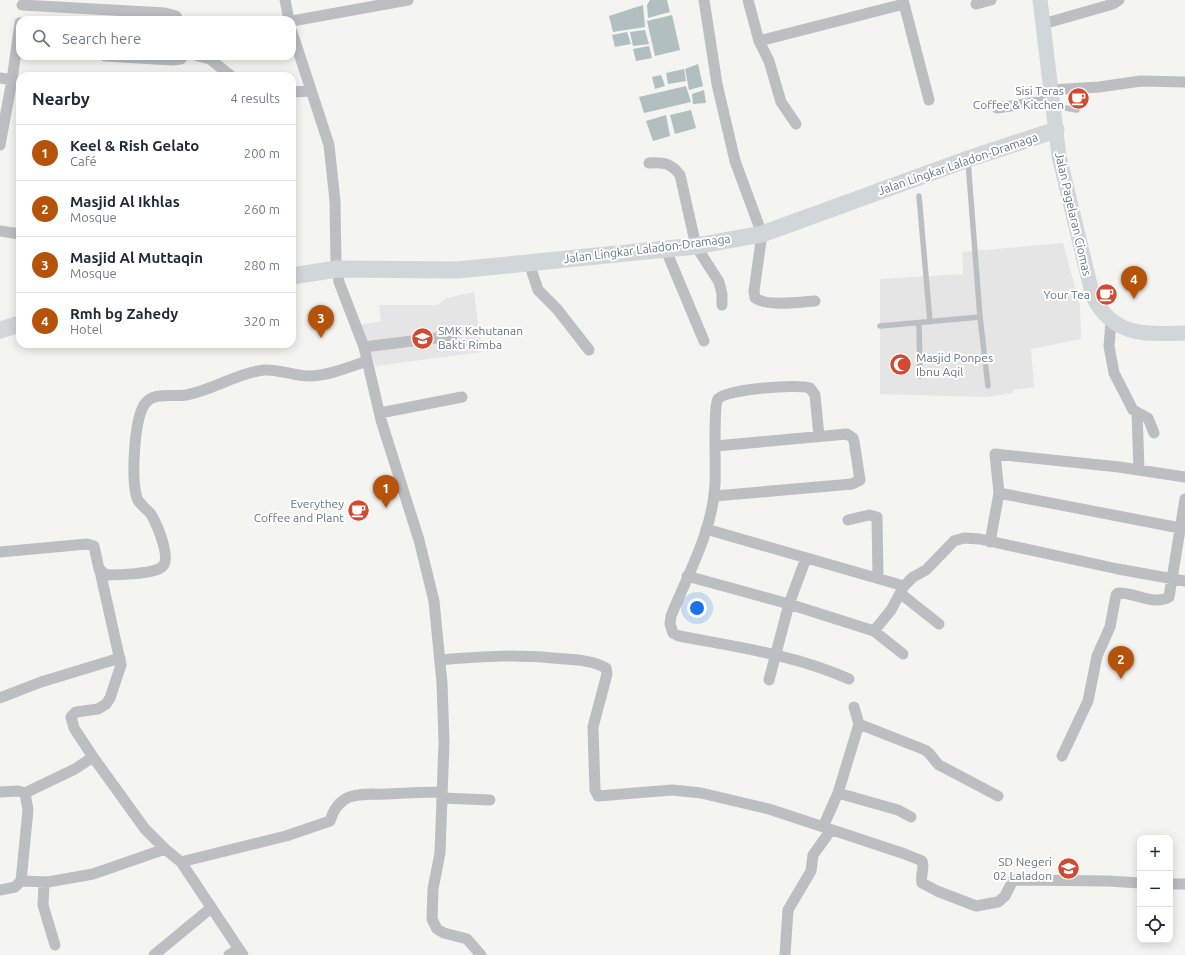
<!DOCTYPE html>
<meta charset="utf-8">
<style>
:root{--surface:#fff;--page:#f6f6f7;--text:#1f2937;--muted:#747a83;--line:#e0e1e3;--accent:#b45309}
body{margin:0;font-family:Ubuntu,sans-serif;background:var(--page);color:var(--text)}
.controls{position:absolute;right:12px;bottom:12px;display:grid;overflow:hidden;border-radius:8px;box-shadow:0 2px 10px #0003}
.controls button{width:36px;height:36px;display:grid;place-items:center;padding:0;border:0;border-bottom:1px solid var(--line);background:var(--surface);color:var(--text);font:20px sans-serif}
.you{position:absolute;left:697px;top:608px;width:14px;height:14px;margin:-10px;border:3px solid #fff;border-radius:50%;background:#1a73e8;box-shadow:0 0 0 6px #1a73e833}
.badge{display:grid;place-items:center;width:26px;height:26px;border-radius:50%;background:var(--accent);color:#fff;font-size:13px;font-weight:700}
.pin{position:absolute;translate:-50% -33px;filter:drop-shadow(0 1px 2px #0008)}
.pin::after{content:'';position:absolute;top:21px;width:14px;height:12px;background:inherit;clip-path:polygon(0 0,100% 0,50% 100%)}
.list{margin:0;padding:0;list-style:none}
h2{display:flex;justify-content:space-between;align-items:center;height:52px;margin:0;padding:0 16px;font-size:17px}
h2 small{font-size:13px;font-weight:400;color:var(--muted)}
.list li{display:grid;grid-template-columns:26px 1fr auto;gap:12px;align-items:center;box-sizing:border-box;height:56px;padding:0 16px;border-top:1px solid var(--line)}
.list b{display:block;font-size:15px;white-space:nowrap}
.list p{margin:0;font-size:13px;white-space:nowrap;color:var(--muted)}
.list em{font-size:13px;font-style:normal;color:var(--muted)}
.icon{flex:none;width:22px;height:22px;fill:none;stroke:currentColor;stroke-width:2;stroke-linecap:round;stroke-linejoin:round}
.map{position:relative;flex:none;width:1185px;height:955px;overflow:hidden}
.search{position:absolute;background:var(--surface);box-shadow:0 2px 10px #0003;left:16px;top:16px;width:280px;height:44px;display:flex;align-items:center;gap:10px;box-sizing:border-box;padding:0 14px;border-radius:12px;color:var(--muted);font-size:15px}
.panel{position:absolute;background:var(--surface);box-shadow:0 2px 10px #0003;left:16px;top:72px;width:280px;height:276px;border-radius:12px}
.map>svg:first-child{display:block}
.built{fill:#e4e5e4}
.water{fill:#b1bfc1}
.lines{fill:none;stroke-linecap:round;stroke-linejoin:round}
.service{stroke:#bbbfc2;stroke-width:5.5}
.minor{stroke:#bbbfc2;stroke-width:11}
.secondary{stroke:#d1d6d9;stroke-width:15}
.primary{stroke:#d1d6d9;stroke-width:17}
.labels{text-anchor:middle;stroke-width:4;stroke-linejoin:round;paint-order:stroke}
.poi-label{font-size:12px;fill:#65767f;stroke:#fff;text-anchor:end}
.street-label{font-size:12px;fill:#65767f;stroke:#fff}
</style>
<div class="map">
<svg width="1185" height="955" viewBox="0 0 1185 955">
<rect width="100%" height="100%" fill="#f4f4f0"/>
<path class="built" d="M1063 243 1080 306 1081 339 1031 349 1034 387 1013 390V393L986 397 880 394V279L963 274 962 252Z
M474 292 482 352 376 366 359 325 381 321 379 305H437L447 298Z"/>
<path class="water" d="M650 0H667L670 12 648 18 647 5Z
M643 5 645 27 613 32 609 16Z
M672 15 680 50 655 56 647 21Z
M645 30 649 44 633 46 630 32Z
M627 32 631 44 615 47 612 35Z
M649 46 652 58 636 61 633 49Z
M698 64 703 86 689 90 685 69Z
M684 69 686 81 668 84 666 73Z
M661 75 665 86 655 89 652 77Z
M686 86 691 102 644 113 639 97Z
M704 90 706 103 693 104 692 94Z
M691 110 696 128 675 134 670 115Z
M666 115 670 136 653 141 646 121Z"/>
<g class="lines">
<path class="service" d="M1054 106 1077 110
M968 161 980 317 988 386
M919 196 930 322
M919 323 920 376
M880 326 980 317"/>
<path class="minor" d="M285 0 289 20
M704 0 717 84 735 161 762 234 754 291 755 298C768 307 799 302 815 301
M748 0 759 41 769 61 781 102 796 124
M903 0 929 100
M976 4 991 0
M22 5 165 13 176 16 178 20
M292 21 408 0
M1043 24 1113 4 1119 0
M292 32 329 145 335 201 336 261 339 282 364 347 381 420 419 540 434 601 442 683 444 742 440 853 433 889 432 919 437 929 444 933 467 939 481 955
M759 41 904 4
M105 56 172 60 181 59 183 56
M198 56 210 59 231 76
M0 78 12 80 20 23
M1051 90 1099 87 1141 81 1185 82
M292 92 311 91
M997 108 1051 100
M0 145 12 80
M649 163C663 162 671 163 680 175L696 246 719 282 722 294V305
M0 231 20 234
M665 248 704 341
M529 263 538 290 557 309 589 350
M1111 322 1109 346 1114 373 1133 410 1148 418 1154 433
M364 347 452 336
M1137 412 1139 470
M380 413 462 397
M819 436 815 395 810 388C797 384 726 389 718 399 713 406 716 470 715 484 713 530 688 574 671 616L670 624 673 633 679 636C736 647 796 655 849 679
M999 493 1180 528
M715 496 852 484 860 480 854 441 853 438 847 434 716 446
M848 520 869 515 877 517 878 578
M706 529 904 586
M990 542 999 493 995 454 1119 467 1185 477
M0 552 87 544 94 546 99 569 106 575C117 575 154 574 162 567 172 559 157 525 152 516 148 509 140 506 137 498 131 479 134 422 144 405 153 391 172 397 186 395 213 390 237 373 264 370 279 369 294 376 309 376 328 376 349 367 367 361
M687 576 789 604 874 631 903 654
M901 594 939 624
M874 631 891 610 904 586 913 577 926 570 954 541 964 538 980 539 1118 569 1185 581
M440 660C485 656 520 654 565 659 579 660 594 661 606 668L607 674 593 727 595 790 598 796 672 790 701 793 769 809 905 854 922 861C925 868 920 875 922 883L937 891 976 906 998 902 1005 896 1013 880 1108 881 1140 883
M769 680 789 604 806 558
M0 698 41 682 120 658
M859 724 925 750C932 754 933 760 939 765L998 796
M1062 756 1088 701 1097 656 1110 627 1116 595 1118 593C1135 592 1153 606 1169 597L1185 499
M93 757 145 829 165 849 181 862 243 955
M0 792 18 791 25 793 75 769 93 757 74 728 71 717 76 712 98 709 106 704 110 698 121 665 100 571
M25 793 28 810 21 881 48 882 93 874 165 849
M838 793 898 810 911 817
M442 798 490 800
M823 827 838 793 859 724 854 707
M181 862 286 836 330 821C340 789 362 795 388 794 406 793 424 792 441 792
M44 882 43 905 55 945
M1170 884H1185
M0 890 15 887 21 881
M154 955 211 908
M229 955 239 949
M785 955 788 910 811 871 813 855 831 830"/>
<path class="secondary" d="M1040 0 1059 156 1093 297C1114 337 1145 334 1185 333"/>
<path class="primary" d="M292 276 337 269 457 270 696 246 762 234 968 159 1056 130
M0 330 20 324"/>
</g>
<defs>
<symbol id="cafe-disc" viewBox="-11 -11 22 22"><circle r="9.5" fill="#d34931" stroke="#fff"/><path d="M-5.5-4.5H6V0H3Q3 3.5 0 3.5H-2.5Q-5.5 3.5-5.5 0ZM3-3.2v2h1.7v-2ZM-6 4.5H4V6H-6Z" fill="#fff"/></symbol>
<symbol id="school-disc" viewBox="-11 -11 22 22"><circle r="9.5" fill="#d34931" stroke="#fff"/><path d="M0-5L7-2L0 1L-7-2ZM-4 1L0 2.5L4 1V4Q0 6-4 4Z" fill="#fff"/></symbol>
<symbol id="mosque-disc" viewBox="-11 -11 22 22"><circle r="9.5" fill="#d34931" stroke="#fff"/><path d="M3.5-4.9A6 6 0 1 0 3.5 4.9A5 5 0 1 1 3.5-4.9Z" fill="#fff"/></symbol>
</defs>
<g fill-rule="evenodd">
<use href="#cafe-disc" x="1066" y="86" width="25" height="25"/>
<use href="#cafe-disc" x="1094" y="282" width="25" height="25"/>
<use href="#school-disc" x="410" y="326" width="25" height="25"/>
<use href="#mosque-disc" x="888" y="352" width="25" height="25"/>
<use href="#cafe-disc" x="346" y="498" width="25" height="25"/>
<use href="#school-disc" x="1056" y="856" width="25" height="25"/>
</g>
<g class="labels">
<g class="poi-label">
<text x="1064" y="95">Sisi Teras<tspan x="1064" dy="14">Coffee &amp; Kitchen</tspan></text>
<text x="1090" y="299">Your Tea</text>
<text x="438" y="335" text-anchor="start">SMK Kehutanan<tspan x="438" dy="14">Bakti Rimba</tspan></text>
<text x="916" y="362" text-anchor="start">Masjid Ponpes<tspan x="916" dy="14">Ibnu Aqil</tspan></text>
<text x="344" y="508">Everythey<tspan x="344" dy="14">Coffee and Plant</tspan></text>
<text x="1052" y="866">SD Negeri<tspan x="1052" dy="14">02 Laladon</tspan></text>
</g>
<g class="street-label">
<text transform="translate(958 164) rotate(-19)" y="4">Jalan Lingkar Laladon-Dramaga</text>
<text transform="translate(1073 214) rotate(77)" y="4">Jalan Pagelaran Ciomas</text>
<text transform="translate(647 249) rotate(-7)" y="4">Jalan Lingkar Laladon-Dramaga</text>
</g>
</g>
</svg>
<div class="controls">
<button>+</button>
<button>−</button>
<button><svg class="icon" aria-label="locate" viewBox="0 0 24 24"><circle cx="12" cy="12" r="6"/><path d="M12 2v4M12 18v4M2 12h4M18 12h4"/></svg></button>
</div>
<div class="you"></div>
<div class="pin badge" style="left:386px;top:508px">1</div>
<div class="pin badge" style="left:1121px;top:679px">2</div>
<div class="pin badge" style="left:321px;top:338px">3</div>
<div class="pin badge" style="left:1134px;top:299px">4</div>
<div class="search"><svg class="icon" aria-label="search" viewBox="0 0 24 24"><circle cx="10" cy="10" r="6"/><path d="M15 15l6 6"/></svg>Search here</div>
<section class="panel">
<h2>Nearby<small>4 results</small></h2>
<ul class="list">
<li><span class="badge">1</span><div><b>Keel &amp; Rish Gelato</b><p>Café</p></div><em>200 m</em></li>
<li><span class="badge">2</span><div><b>Masjid Al Ikhlas</b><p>Mosque</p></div><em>260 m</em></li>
<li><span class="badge">3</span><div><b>Masjid Al Muttaqin</b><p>Mosque</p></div><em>280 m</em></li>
<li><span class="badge">4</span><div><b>Rmh bg Zahedy</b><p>Hotel</p></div><em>320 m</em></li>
</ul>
</section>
</div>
